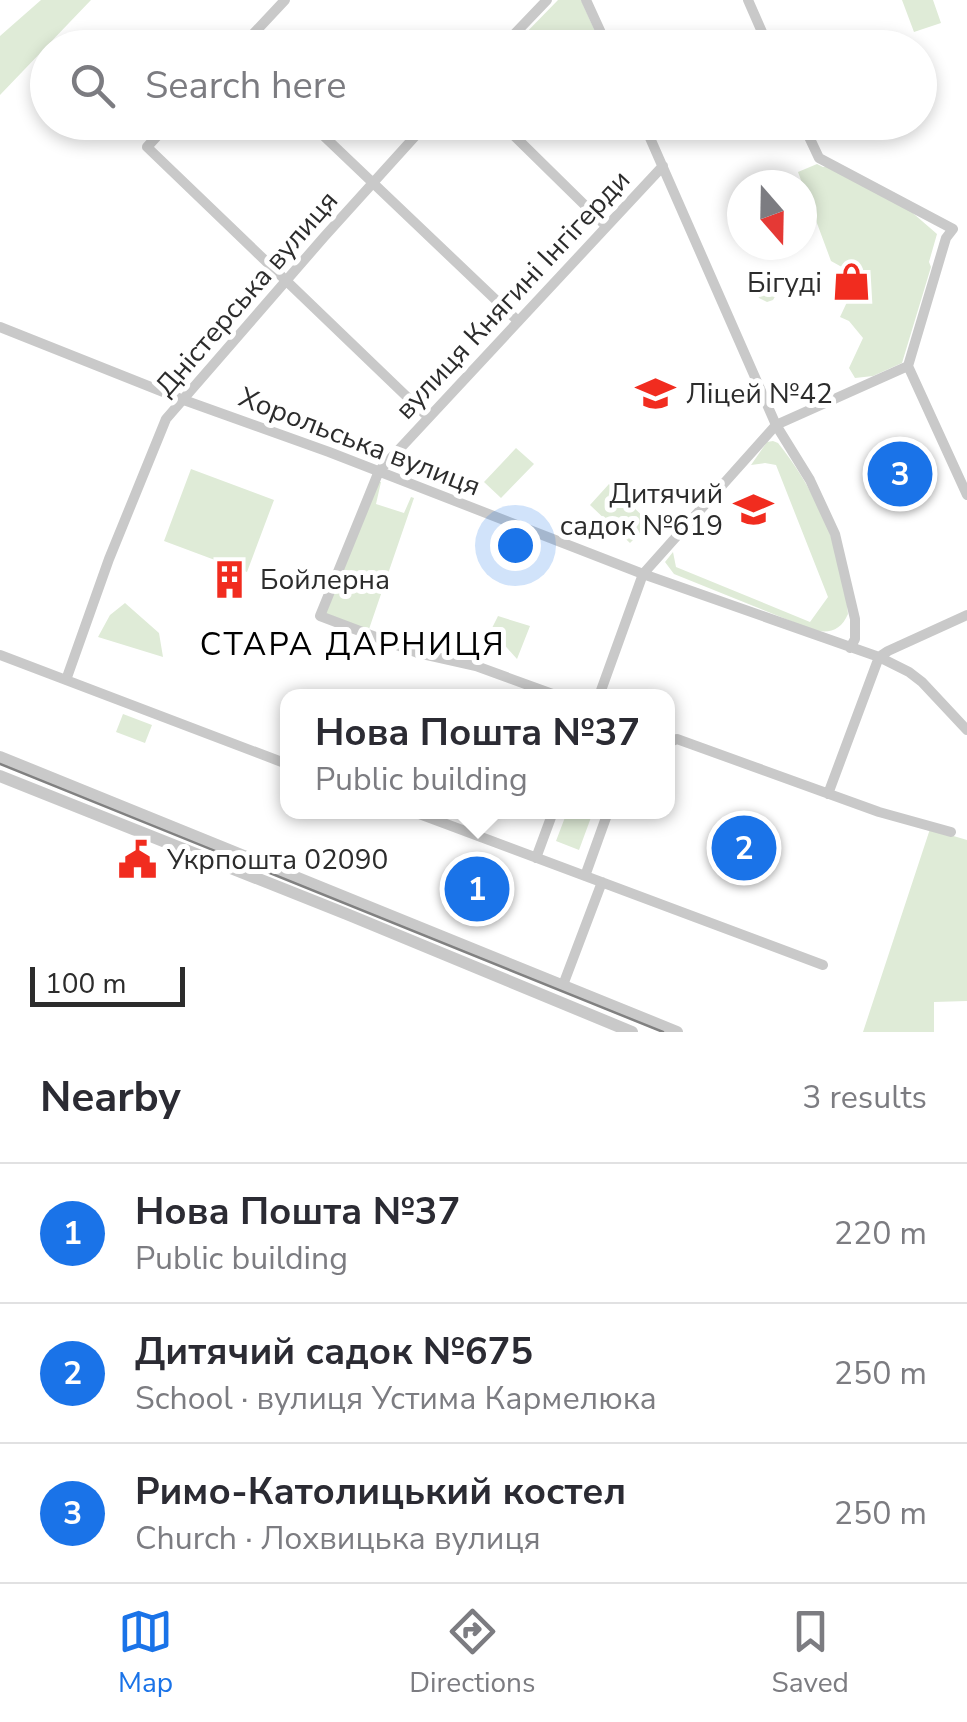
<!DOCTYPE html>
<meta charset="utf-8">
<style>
:root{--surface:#fff;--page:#f2f2f3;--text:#2b2b33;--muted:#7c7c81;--line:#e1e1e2;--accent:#1a73e8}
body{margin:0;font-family:"Nunito Sans",sans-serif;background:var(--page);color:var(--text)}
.compass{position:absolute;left:727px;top:170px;width:90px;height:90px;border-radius:50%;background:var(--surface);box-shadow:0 5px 15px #0003;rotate:160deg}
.scale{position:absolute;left:30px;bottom:25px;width:155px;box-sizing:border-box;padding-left:10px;border:5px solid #2c2c2c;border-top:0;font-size:28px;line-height:35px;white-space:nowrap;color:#2c2c2c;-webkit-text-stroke:8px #fff;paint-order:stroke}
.you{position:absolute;left:515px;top:545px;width:35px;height:35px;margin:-25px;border:8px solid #fff;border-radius:50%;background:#1a73e8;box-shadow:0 0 0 15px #1a73e833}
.badge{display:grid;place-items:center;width:65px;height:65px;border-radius:50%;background:var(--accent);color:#fff;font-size:32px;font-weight:700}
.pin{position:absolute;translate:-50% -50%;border:5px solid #fff;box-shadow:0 2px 10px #0006}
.popup{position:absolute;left:280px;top:689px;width:395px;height:130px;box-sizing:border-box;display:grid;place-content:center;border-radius:20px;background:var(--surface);filter:drop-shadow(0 2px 8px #0005);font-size:32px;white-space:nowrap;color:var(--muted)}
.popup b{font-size:38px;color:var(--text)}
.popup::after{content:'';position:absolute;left:50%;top:100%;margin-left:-20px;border:20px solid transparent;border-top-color:var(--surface)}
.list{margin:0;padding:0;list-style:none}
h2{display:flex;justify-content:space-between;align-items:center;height:130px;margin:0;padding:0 40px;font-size:42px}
h2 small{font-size:32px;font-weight:400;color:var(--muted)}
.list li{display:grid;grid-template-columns:65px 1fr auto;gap:30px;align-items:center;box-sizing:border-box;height:140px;padding:0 40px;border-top:2px solid var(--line)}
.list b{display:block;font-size:38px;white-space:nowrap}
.list p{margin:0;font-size:32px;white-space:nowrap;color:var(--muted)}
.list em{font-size:32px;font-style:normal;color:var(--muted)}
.icon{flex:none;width:55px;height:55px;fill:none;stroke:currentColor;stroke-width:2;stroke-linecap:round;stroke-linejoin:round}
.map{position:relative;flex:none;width:967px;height:1032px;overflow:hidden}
.search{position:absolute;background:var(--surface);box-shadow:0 5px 15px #0003;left:30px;right:30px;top:30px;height:110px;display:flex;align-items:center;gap:25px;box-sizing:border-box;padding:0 35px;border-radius:55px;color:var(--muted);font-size:38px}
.sheet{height:550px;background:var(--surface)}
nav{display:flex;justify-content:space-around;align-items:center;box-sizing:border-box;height:140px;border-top:2px solid var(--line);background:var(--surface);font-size:28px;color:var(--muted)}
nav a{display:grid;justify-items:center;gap:5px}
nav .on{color:var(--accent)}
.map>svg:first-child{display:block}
.green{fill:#dfebd7}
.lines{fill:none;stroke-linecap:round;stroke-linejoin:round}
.minor{stroke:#c9c9c9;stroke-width:10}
.tertiary{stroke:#c9c9c9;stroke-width:12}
.tram{stroke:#818181;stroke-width:2.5}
.labels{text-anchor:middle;stroke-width:10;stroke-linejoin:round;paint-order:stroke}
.poi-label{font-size:28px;fill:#2c2c2c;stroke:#fff;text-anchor:start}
.street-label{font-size:28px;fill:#2c2c2c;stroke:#fff}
.quarter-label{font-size:32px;letter-spacing:2.5px;fill:#000;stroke:#fff}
</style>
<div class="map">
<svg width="967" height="1032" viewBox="0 0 967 1032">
<rect width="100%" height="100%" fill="#fff"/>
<path class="green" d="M41 0H91L0 95V36Z
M558 0H581L602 47 518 48V41Z
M902 0H933L941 23 914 32Z
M817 164 823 167 830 166 907 208 937 234 929 262 931 267 902 363 873 376 855 378 849 368 863 338 849 321 840 317 855 285 849 271 831 261 798 172Z
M772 268 780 288 773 300 767 302 759 298 751 277Z
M773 441 778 443C817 492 843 551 848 614 841 630 830 634 813 630L674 574 665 562 673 552 676 567 810 622 828 597 776 465 765 463 751 465 767 442Z
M516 448 534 464 501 498 484 482Z
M191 469 274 500 247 572 164 541Z
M377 481 381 482 376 504 404 513 411 497 414 498 368 632 325 615Z
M609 484 650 523 630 543 590 505Z
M125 603 159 633 163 657 98 637 110 615Z
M498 616 530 626 517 659 491 630Z
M123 714 152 725 145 743 116 732Z
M567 812H593L579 850 556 841Z
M930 829 967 840V1001L934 1002V1032H863Z"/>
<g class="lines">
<path class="minor" d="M586 0 608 48
M748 0 769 48
M240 48 285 0
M501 48 547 0
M170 122 147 147 428 417
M309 122 518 321
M500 122 606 226
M643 122 776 425 810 480 835 534 855 619V639L850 648
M802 122 819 158 953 229 946 238 908 366 967 495
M0 327 181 399 329 452 643 574 879 657 909 672 922 682 967 730
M0 655 287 764
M66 680 109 559 166 419 324 237 428 122
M558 696 476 666 418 653 320 616 379 471 663 166
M599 696 643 574 776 425 908 366
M667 743 677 739 879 812 951 832
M828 794 879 657 888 651 967 615
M414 812 823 965
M536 858 553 812
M585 876 608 812
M563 985 602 882"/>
<path class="tertiary" d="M0 757 677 1032
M0 776 349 915 632 1032"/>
<path class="tram" d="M0 764 663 1032"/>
</g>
<defs>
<symbol id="shop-bare" viewBox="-9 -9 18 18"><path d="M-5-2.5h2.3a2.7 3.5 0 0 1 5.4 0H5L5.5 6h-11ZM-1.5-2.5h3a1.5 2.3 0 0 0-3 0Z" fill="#f12c1f" stroke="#fff" stroke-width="2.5" paint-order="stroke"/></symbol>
<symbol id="school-bare" viewBox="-9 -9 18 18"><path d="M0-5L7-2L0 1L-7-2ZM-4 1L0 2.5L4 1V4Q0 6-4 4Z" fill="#f12c1f" stroke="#fff" stroke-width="2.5" paint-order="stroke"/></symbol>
<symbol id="building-bare" viewBox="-9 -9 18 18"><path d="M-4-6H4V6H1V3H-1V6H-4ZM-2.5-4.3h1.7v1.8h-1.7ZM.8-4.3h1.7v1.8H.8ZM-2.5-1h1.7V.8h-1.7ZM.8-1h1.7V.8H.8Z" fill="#f12c1f" stroke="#fff" stroke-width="2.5" paint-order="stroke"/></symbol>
<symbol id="civic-bare" viewBox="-9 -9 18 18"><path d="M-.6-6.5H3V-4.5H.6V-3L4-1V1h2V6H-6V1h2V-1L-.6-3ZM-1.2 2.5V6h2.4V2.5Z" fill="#f12c1f" stroke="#fff" stroke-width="2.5" paint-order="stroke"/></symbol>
</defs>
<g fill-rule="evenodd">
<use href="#shop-bare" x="824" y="254" width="55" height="55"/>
<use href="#school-bare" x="628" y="366" width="55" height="55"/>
<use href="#school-bare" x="726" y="482" width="55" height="55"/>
<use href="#building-bare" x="202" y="552" width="55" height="55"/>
<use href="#civic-bare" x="110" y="832" width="55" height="55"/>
</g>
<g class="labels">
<g class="poi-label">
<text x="822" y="292" text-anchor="end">Бігуді</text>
<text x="686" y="403">Ліцей №42</text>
<text x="723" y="503" text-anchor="end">Дитячий<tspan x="723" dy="32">садок №619</tspan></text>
<text x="260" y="589">Бойлерна</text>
<text x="167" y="869">Укрпошта 02090</text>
</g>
<g class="street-label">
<text transform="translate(246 293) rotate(-49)" y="10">Дністерська вулиця</text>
<text transform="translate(512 294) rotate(-47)" y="10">вулиця Княгині Інгігерди</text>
<text transform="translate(360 441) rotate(21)" y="10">Хорольська вулиця</text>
</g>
<g class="quarter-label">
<text x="353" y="655">СТАРА ДАРНИЦЯ</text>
</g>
</g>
</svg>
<svg class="compass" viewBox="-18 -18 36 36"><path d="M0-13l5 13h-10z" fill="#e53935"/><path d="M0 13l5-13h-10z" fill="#7c7c81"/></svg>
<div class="scale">100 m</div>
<div class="you"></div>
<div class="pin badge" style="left:477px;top:889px">1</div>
<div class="popup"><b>Нова Пошта №37</b>Public building</div>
<div class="pin badge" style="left:744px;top:848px">2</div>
<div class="pin badge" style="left:900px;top:474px">3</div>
<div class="search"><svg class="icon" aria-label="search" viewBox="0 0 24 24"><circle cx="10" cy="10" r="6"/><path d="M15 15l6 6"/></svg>Search here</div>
</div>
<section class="sheet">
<h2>Nearby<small>3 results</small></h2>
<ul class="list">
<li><span class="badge">1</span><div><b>Нова Пошта №37</b><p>Public building</p></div><em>220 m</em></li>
<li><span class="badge">2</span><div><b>Дитячий садок №675</b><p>School · вулиця Устима Кармелюка</p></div><em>250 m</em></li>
<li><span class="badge">3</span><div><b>Римо-Католицький костел</b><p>Church · Лохвицька вулиця</p></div><em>250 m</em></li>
</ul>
</section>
<nav>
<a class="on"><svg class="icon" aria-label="map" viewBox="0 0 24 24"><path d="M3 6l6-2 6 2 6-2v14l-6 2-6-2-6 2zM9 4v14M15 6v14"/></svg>Map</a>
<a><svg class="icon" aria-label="directions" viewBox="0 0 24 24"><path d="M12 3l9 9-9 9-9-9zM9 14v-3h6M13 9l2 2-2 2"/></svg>Directions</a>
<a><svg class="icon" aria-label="saved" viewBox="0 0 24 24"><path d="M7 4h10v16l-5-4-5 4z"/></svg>Saved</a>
</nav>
